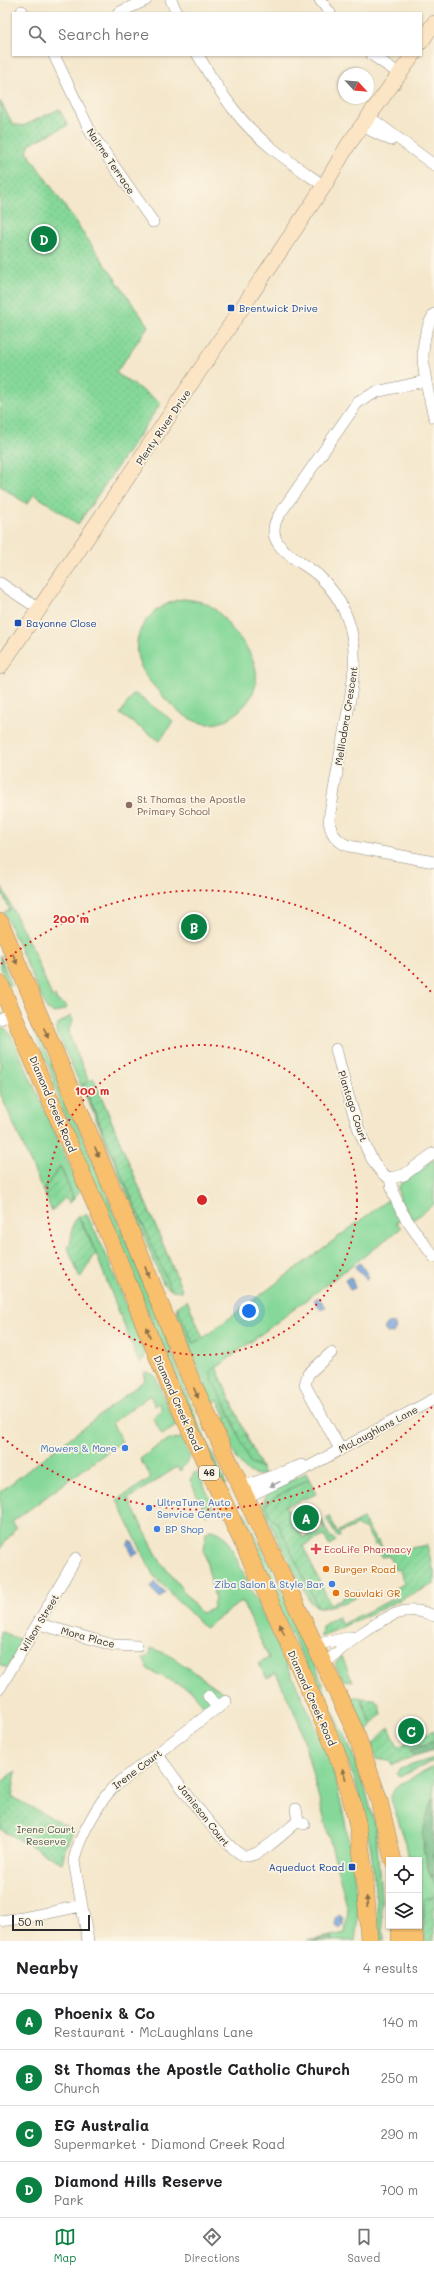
<!DOCTYPE html>
<meta charset="utf-8">
<style>
:root{--surface:#fff;--page:#f6f6f6;--text:#202124;--muted:#757577;--line:#e0e0e0;--accent:#0b8043}
body{margin:0;font-family:Mali,sans-serif;background:var(--page);color:var(--text)}
.controls{position:absolute;right:12px;bottom:12px;display:grid;overflow:hidden;border-radius:0px;box-shadow:0 1px 3px #0004}
.controls button{width:36px;height:36px;display:grid;place-items:center;padding:0;border:0;border-bottom:1px solid var(--line);background:var(--surface);color:var(--text);font:20px sans-serif}
.compass{position:absolute;left:338px;top:68px;width:36px;height:36px;border-radius:50%;background:var(--surface);box-shadow:0 1px 3px #0004;rotate:116deg}
.scale{position:absolute;left:12px;bottom:10px;width:78px;box-sizing:border-box;padding-left:4px;border:2px solid #2b2b2b;border-top:0;font-size:11px;line-height:14px;white-space:nowrap;color:#2b2b2b;-webkit-text-stroke:3px #fcf5e5;paint-order:stroke}
.you{position:absolute;left:249px;top:1311px;width:14px;height:14px;margin:-10px;border:3px solid #fff;border-radius:50%;background:#1a73e8;box-shadow:0 0 0 6px #1a73e833}
.badge{display:grid;place-items:center;width:26px;height:26px;border-radius:50%;background:var(--accent);color:#fff;font-size:13px;font-weight:700}
.pin{position:absolute;translate:-50% -50%;border:2px solid #fff;box-shadow:0 1px 4px #0006}
.list{margin:0;padding:0;list-style:none}
h2{display:flex;justify-content:space-between;align-items:center;height:52px;margin:0;padding:0 16px;font-size:17px}
h2 small{font-size:13px;font-weight:400;color:var(--muted)}
.list li{display:grid;grid-template-columns:26px 1fr auto;gap:12px;align-items:center;box-sizing:border-box;height:56px;padding:0 16px;border-top:1px solid var(--line)}
.list b{display:block;font-size:15px;white-space:nowrap}
.list p{margin:0;font-size:13px;white-space:nowrap;color:var(--muted)}
.list em{font-size:13px;font-style:normal;color:var(--muted)}
.icon{flex:none;width:22px;height:22px;fill:none;stroke:currentColor;stroke-width:2;stroke-linecap:round;stroke-linejoin:round}
.map{position:relative;flex:none;width:434px;height:1941px;overflow:hidden}
.search{position:absolute;background:var(--surface);box-shadow:0 1px 3px #0004;left:12px;right:12px;top:12px;height:44px;display:flex;align-items:center;gap:10px;box-sizing:border-box;padding:0 14px;border-radius:0px;color:var(--muted);font-size:15px}
.sheet{height:276px;background:var(--surface)}
nav{display:flex;justify-content:space-around;align-items:center;box-sizing:border-box;height:56px;border-top:1px solid var(--line);background:var(--surface);font-size:11px;color:var(--muted)}
nav a{display:grid;justify-items:center;gap:2px}
nav .on{color:var(--accent)}
.map>svg:first-child{display:block}
.grass{fill:#85d899;stroke:#588262}
.forest{fill:url(#forest-firs);stroke:#4c7256}
.park{fill:url(#park-dots);stroke:#588262}
.garden{fill:url(#garden-furrows);stroke:#588262}
.water{fill:url(#water-ripples);stroke:#4e6683}
.lines{fill:none;stroke-linecap:round;stroke-linejoin:round}
.street-casing{stroke:#90897c;stroke-width:12}
.secondary-casing{stroke:#90897c;stroke-width:16}
.primary-casing{stroke:#90897c;stroke-width:18}
.street{stroke:#fff;stroke-width:11}
.secondary{stroke:#fce5c4;stroke-width:15}
.primary{stroke:#f8bf6c;stroke-width:17}
.oneway{fill:#876e48}
.oneway2{fill:#a0a0a0}
.ring{fill:none;stroke:#d62828;stroke-width:2;stroke-dasharray:2 4}
.transit-dot{fill:#1a4fb4;stroke:#fcf5e5;stroke-width:1.5}
.education-dot{fill:#8d6e63;stroke:#fcf5e5;stroke-width:1.5}
.shop-dot{fill:#3f7fe0;stroke:#fcf5e5;stroke-width:1.5}
.health-dot{fill:#e0444e;stroke:#fcf5e5;stroke-width:1.5}
.food-dot{fill:#e8710a;stroke:#fcf5e5;stroke-width:1.5}
.labels{text-anchor:middle;stroke-width:3.5;stroke-linejoin:round;paint-order:stroke}
.shield{fill:#fcf5e5;stroke:#6a6863;stroke-width:1}
.shield-label{font-size:9px;font-weight:bold;fill:#2b2b2b}
.street-label{font-size:10px;fill:#2b2b2b;stroke:#fcf5e5}
.transit-label{font-size:10px;fill:#164399;stroke:#fcf5e5;text-anchor:start}
.education-label{font-size:10px;fill:#785e54;stroke:#fcf5e5;text-anchor:start}
.shop-label{font-size:10px;fill:#366cbe;stroke:#fcf5e5;text-anchor:end}
.health-label{font-size:10px;fill:#be3a42;stroke:#fcf5e5;text-anchor:start}
.food-label{font-size:10px;fill:#c56008;stroke:#fcf5e5;text-anchor:start}
.park-label{font-size:10px;fill:#425646;stroke:#fcf5e5}
.centre{fill:#d62828;stroke:#fcf5e5;stroke-width:2}
.ring-label{font-size:12px;text-anchor:middle;font-weight:bold;fill:#d62828;stroke:#fcf5e5;stroke-width:3.5;stroke-linejoin:round;paint-order:stroke}
</style>
<div class="map">
<svg width="434" height="1941" viewBox="0 0 434 1941">
<defs>
<pattern id="forest-firs" width="22" height="20" patternUnits="userSpaceOnUse"><rect width="22" height="20" fill="#6cb881"/><path d="M5 1l3.5 6h-7zM16 11l3.5 6h-7z" fill="#59966a"/></pattern>
<pattern id="park-dots" width="8" height="8" patternUnits="userSpaceOnUse"><rect width="8" height="8" fill="#85d899"/><path d="M2 2h.1M6 6h.1" fill="none" stroke="#73ba84" stroke-width="1.8" stroke-linecap="round"/></pattern>
<pattern id="garden-furrows" width="10" height="10" patternUnits="userSpaceOnUse"><rect width="10" height="10" fill="#85d899"/><path d="M-1 1l2-2M0 10L10 0M9 11l2-2" fill="none" stroke="#73ba84"/></pattern>
<pattern id="water-ripples" width="26" height="14" patternUnits="userSpaceOnUse"><rect width="26" height="14" fill="#71a1db"/><path d="M2 4q2-2 4 0t4 0M15 11q2-2 4 0t4 0" fill="none" stroke="#5d83b2"/></pattern>
</defs>
<rect width="100%" height="100%" fill="#fcf5e5"/>
<filter id="ink" filterUnits="userSpaceOnUse"><feTurbulence type="fractalNoise" baseFrequency=".025" numOctaves="2"/><feDisplacementMap in="SourceGraphic" scale="8" xChannelSelector="R" yChannelSelector="G"/><feConvolveMatrix kernelMatrix="1 2 1 2 8 2 1 2 1" color-interpolation-filters="sRGB"/></filter>
<filter id="wash" filterUnits="userSpaceOnUse"><feTurbulence type="fractalNoise" baseFrequency=".012" numOctaves="4" result="noise"/><feDisplacementMap in="SourceGraphic" scale="16" xChannelSelector="R" yChannelSelector="G"/><feGaussianBlur stdDeviation="0.9" result="paint"/><feColorMatrix in="noise" values="0 0 0 0 0 0 0 0 0 0 0 0 0 0 0 0 0 1.4 0 .05"/><feComposite in="paint" operator="in"/></filter>
<g filter="url(#wash)">
<rect width="100%" height="100%" fill="#f4e7cc"/>
<path class="grass" d="M183 599C192 600 201 601 209 605 219 611 225 620 232 629 252 651 269 679 244 706 214 739 184 721 161 694 153 685 145 677 141 667 126 635 151 604 183 599Z
M134 693 173 721 160 741 120 714Z
M0 883 33 951 52 997 55 996 57 1001 66 1005 67 1008 55 1013 47 1010 4 912 10 910 3 895 0 896Z
M0 955 11 985 8 987 0 968Z
M71 1016 73 1021 69 1029 70 1037 89 1082 83 1085 171 1290 163 1283 98 1123 56 1031 59 1023Z
M33 1019 166 1336 196 1419 224 1480 225 1485 222 1487 61 1107 50 1070 29 1021Z
M0 1027 6 1029 11 1035 74 1175 79 1192 72 1201 73 1197 60 1166 43 1191 0 1093Z
M434 1159V1204L413 1220 400 1201 398 1188 402 1182Z
M389 1199 401 1219 396 1222 401 1228 211 1372 246 1450C247 1459 251 1466 261 1468L264 1475C237 1478 230 1441 220 1421L227 1418 218 1400 212 1403 176 1314 177 1307 193 1343 203 1338Z
M87 1215 105 1252 145 1352 144 1359 139 1363 89 1236 78 1216Z
M148 1372 155 1376 176 1426 162 1435 153 1418 162 1410 159 1403 155 1406 150 1395 112 1423 122 1441 12 1522 16 1528 0 1549V1492L145 1380 143 1373Z
M181 1438 190 1457 180 1471 177 1467 128 1499 160 1561 201 1613 212 1609 215 1599 204 1551 206 1533 210 1530C218 1530 226 1536 229 1543L313 1720 331 1762 345 1821 354 1873 358 1917 355 1941H332L331 1936 345 1933 348 1910 299 1722 276 1673 267 1678 258 1664 269 1658 242 1601 205 1628 153 1575 117 1500 151 1478 140 1459C152 1451 164 1438 181 1438Z
M195 1472 198 1473 215 1510 206 1515 190 1480Z
M306 1473 309 1479 275 1497 265 1505 271 1518 278 1524 318 1607 310 1602 262 1508C263 1488 291 1481 306 1473Z
M245 1512 313 1656 324 1691 351 1750 366 1792 376 1828 384 1941H380L371 1849 356 1783 330 1715 278 1606 263 1563 242 1514Z
M0 1631 23 1641 7 1668 0 1665Z
M151 1648 169 1655 229 1696 225 1698H216L207 1710 192 1691 149 1670 143 1659 150 1654Z
M341 1656 353 1681 343 1680 335 1665Z
M352 1698H361L372 1725 366 1733 351 1699Z
M434 1767V1798L426 1819 423 1849 434 1884V1897L424 1899 422 1935 419 1926V1860H409L406 1843 390 1796 398 1785Z"/>
<path class="forest" d="M434 1740V1750L414 1756 410 1751Z
M434 1798V1884C420 1853 419 1829 434 1798Z
M331 1936 332 1941H307Z"/>
<path class="park" d="M0 101 13 124 23 126 59 109 68 125 30 144 27 152 148 326 116 373 161 403 78 524 34 494 27 504 0 486Z
M16 1771 12 1797 74 1830 66 1846 62 1863 0 1829V1783Z"/>
<path class="garden" d="M94 1079 180 1285 183 1291 171 1290 83 1084Z
M60 1166 73 1197 70 1204 65 1198 52 1211 43 1191Z
M78 1216 96 1253 80 1278 68 1248C74 1238 69 1225 78 1216Z
M187 1300 203 1338 193 1343 177 1307Z
M216 1367 261 1468 250 1463 226 1405 213 1382 211 1372Z
M309 1479 317 1494 285 1506 303 1538 308 1535V1534L311 1532 312 1535 324 1529 320 1521 322 1520 329 1535 336 1541 329 1545 324 1536 303 1546 330 1604 358 1591 360 1594C356 1601 325 1608 318 1607L278 1524 271 1518 265 1505 275 1497Z
M329 1516 337 1532 363 1519 376 1541H379L385 1553 427 1545 434 1572V1584L321 1637 322 1627 327 1622 338 1617 342 1624 397 1597 394 1589 405 1583 399 1569 395 1570 389 1556 381 1557 379 1554 382 1552 379 1544 375 1545 365 1528 359 1527 357 1525 339 1533 340 1537H337L326 1518Z
M361 1698 375 1699 379 1704 381 1714 372 1725Z
M389 1727 398 1747 434 1730V1740L410 1751 414 1756 392 1765 389 1761 377 1759 371 1746Z
M434 1758V1761L399 1777 396 1774 400 1769Z
M434 1897V1941H424V1899Z"/>
<path class="water" d="M360 1263 369 1277 366 1279 355 1267Z
M351 1277 355 1288 350 1290 345 1279Z
M318 1297 326 1307 321 1310 314 1300Z
M384.5 1328a5.5 5.5 0 1 1 11 0a5.5 5.5 0 1 1-11 0Z
M129 1541 133 1543 138 1553 133 1556 128 1545Z
M155 1582 165 1592 160 1598 150 1588Z
M339 1915 343 1918V1926L340 1929 336 1926V1918Z"/>
</g>
<g filter="url(#ink)">
<g class="lines">
<defs>
<path id="street" d="M171 0 177 13
M320 0 330 13
M22 11 23 13
M118 13 146 0
M54 55 91 133 153 222
M198 55C211 78 225 100 243 121 266 147 296 166 324 186
M372 55 400 74
M376 122 434 165
M370 130 391 140
M434 314C414 347 426 382 434 417
M425 381 376 392 357 403 279 515C260 546 299 559 318 575 330 586 340 600 346 615 362 653 351 693 344 732 339 761 334 790 329 819 330 833 337 842 349 846L434 862
M0 583 39 609
M0 1019 13 1013
M336 1049C343 1076 364 1170 390 1178L404 1175 434 1153
M390 1178C394 1209 416 1232 434 1257
M331 1353 308 1374 305 1385 340 1449
M240 1488 302 1465
M245 1498 299 1472 434 1399
M39 1624 113 1645 137 1646
M314 1645 352 1637
M323 1666C340 1648 383 1614 407 1611 416 1610 426 1612 434 1616
M0 1688 76 1558
M208 1696 218 1708
M157 1754C170 1771 229 1856 246 1856 260 1857 287 1830 298 1821
M296 1809 298 1821 304 1824
M0 1921 23 1918 81 1906
M88 1941 74 1861C77 1841 101 1797 117 1784L226 1701"/>
<path id="secondary" d="M421 42 434 23
M0 667 324 186 348 145 413 55"/>
<path id="primary" d="M0 922 134 1240 191 1380 355 1731 379 1800 393 1860
M0 984 105 1227 170 1387 275 1612 336 1751 348 1786 357 1822 365 1879 369 1941
M400 1926V1941
M413 1926 415 1941"/>
</defs>
<use href="#street" class="street-casing"/>
<use href="#secondary" class="secondary-casing"/>
<use href="#primary" class="primary-casing"/>
<use href="#street" class="street"/>
<use href="#secondary" class="secondary"/>
<use href="#primary" class="primary"/>
</g>
<defs><path id="oneway-solid" d="M-6-.8H1V-3.2L6.5 0L1 3.2V.8H-6Z"/></defs>
<g class="oneway">
<use href="#oneway-solid" transform="translate(15 959) rotate(68)"/>
<use href="#oneway-solid" transform="translate(46 1033) rotate(67)"/>
<use href="#oneway-solid" transform="translate(97 1152) rotate(67)"/>
<use href="#oneway-solid" transform="translate(147 1272) rotate(69)"/>
<use href="#oneway-solid" transform="translate(148 1332) rotate(-112)"/>
<use href="#oneway-solid" transform="translate(196 1393) rotate(66)"/>
<use href="#oneway-solid" transform="translate(282 1629) rotate(-114)"/>
<use href="#oneway-solid" transform="translate(344 1774) rotate(-108)"/>
<use href="#oneway-solid" transform="translate(367 1902) rotate(-94)"/>
</g>
<use class="oneway2" href="#oneway-solid" transform="translate(275 1484) rotate(154)"/>
</g>
<g class="ring">
<circle cx="202" cy="1200" r="155"/>
<path d="M432 1407A310 310 0 0 1 1 1436M1 964A310 310 0 0 1 432 993"/>
</g>
<g class="transit-dot">
<rect x="227" y="304" width="8" height="8" rx="2"/>
<rect x="14" y="619" width="8" height="8" rx="2"/>
<rect x="348" y="1863" width="8" height="8" rx="2"/>
</g>
<circle class="education-dot" cx="129" cy="805" r="4"/>
<g class="shop-dot">
<circle cx="125" cy="1448" r="4"/>
<circle cx="149" cy="1508" r="4"/>
<circle cx="157" cy="1529" r="4"/>
<circle cx="332" cy="1584" r="4"/>
</g>
<path class="health-dot" d="M314 1543h4v4h4v4h-4v4h-4v-4h-4v-4h4z"/>
<g class="food-dot">
<circle cx="326" cy="1569" r="4"/>
<circle cx="336" cy="1593" r="4"/>
</g>
<g class="labels">
<rect class="shield" x="199" y="1466" width="20" height="14" rx="3"/>
<g class="shield-label">
<text x="209" y="1476">46</text>
</g>
<g class="street-label">
<text transform="translate(111 161) rotate(56)" y="4">Nairne Terrace</text>
<text transform="translate(163 427) rotate(-56)" y="4">Plenty River Drive</text>
<text transform="translate(346 716) rotate(-81)" y="4">Melliodora Crescent</text>
<text transform="translate(53 1104) rotate(67)" y="4">Diamond Creek Road</text>
<text transform="translate(353 1106) rotate(72)" y="4">Plantago Court</text>
<text transform="translate(178 1403) rotate(66)" y="4">Diamond Creek Road</text>
<text transform="translate(378 1429) rotate(-28)" y="4">McLaughlans Lane</text>
<text transform="translate(39 1623) rotate(-59)" y="4">Wilson Street</text>
<text transform="translate(88 1637) rotate(15)" y="4">Mora Place</text>
<text transform="translate(312 1698) rotate(66)" y="4">Diamond Creek Road</text>
<text transform="translate(137 1769) rotate(-37)" y="4">Irene Court</text>
<text transform="translate(204 1815) rotate(52)" y="4">Jamieson Court</text>
</g>
<g class="transit-label">
<text x="239" y="312">Brentwick Drive</text>
<text x="26" y="627">Bayonne Close</text>
<text x="344" y="1871" text-anchor="end">Aqueduct Road</text>
</g>
<g class="education-label">
<text x="137" y="803">St Thomas the Apostle<tspan x="137" dy="12">Primary School</tspan></text>
</g>
<g class="shop-label">
<text x="117" y="1452">Mowers &amp; More</text>
<text x="157" y="1506" text-anchor="start">UltraTune Auto<tspan x="157" dy="12">Service Centre</tspan></text>
<text x="165" y="1533" text-anchor="start">BP Shop</text>
<text x="324" y="1588">Ziba Salon &amp; Style Bar</text>
</g>
<g class="health-label">
<text x="324" y="1553">EcoLife Pharmacy</text>
</g>
<g class="food-label">
<text x="334" y="1573">Burger Road</text>
<text x="344" y="1597">Souvlaki GR</text>
</g>
<g class="park-label">
<text x="46" y="1833">Irene Court<tspan x="46" dy="12">Reserve</tspan></text>
</g>
</g>
<circle cx="202" cy="1200" r="6" class="centre"/>
<g class="ring-label">
<text x="71" y="923">200 m</text>
<text x="92" y="1095">100 m</text>
</g>
</svg>
<div class="controls">
<button><svg class="icon" aria-label="locate" viewBox="0 0 24 24"><circle cx="12" cy="12" r="6"/><path d="M12 2v4M12 18v4M2 12h4M18 12h4"/></svg></button>
<button><svg class="icon" aria-label="layers" viewBox="0 0 24 24"><path d="M12 4l9 5-9 5-9-5zM3 14l9 5 9-5"/></svg></button>
</div>
<svg class="compass" viewBox="-18 -18 36 36"><path d="M0-13l5 13h-10z" fill="#e53935"/><path d="M0 13l5-13h-10z" fill="#757577"/></svg>
<div class="scale">50 m</div>
<div class="you"></div>
<div class="pin badge" style="left:306px;top:1518px">A</div>
<div class="pin badge" style="left:194px;top:927px">B</div>
<div class="pin badge" style="left:411px;top:1731px">C</div>
<div class="pin badge" style="left:44px;top:239px">D</div>
<div class="search"><svg class="icon" aria-label="search" viewBox="0 0 24 24"><circle cx="10" cy="10" r="6"/><path d="M15 15l6 6"/></svg>Search here</div>
</div>
<section class="sheet">
<h2>Nearby<small>4 results</small></h2>
<ul class="list">
<li><span class="badge">A</span><div><b>Phoenix &amp; Co</b><p>Restaurant · McLaughlans Lane</p></div><em>140 m</em></li>
<li><span class="badge">B</span><div><b>St Thomas the Apostle Catholic Church</b><p>Church</p></div><em>250 m</em></li>
<li><span class="badge">C</span><div><b>EG Australia</b><p>Supermarket · Diamond Creek Road</p></div><em>290 m</em></li>
<li><span class="badge">D</span><div><b>Diamond Hills Reserve</b><p>Park</p></div><em>700 m</em></li>
</ul>
</section>
<nav>
<a class="on"><svg class="icon" aria-label="map" viewBox="0 0 24 24"><path d="M3 6l6-2 6 2 6-2v14l-6 2-6-2-6 2zM9 4v14M15 6v14"/></svg>Map</a>
<a><svg class="icon" aria-label="directions" viewBox="0 0 24 24"><path d="M12 3l9 9-9 9-9-9zM9 14v-3h6M13 9l2 2-2 2"/></svg>Directions</a>
<a><svg class="icon" aria-label="saved" viewBox="0 0 24 24"><path d="M7 4h10v16l-5-4-5 4z"/></svg>Saved</a>
</nav>
